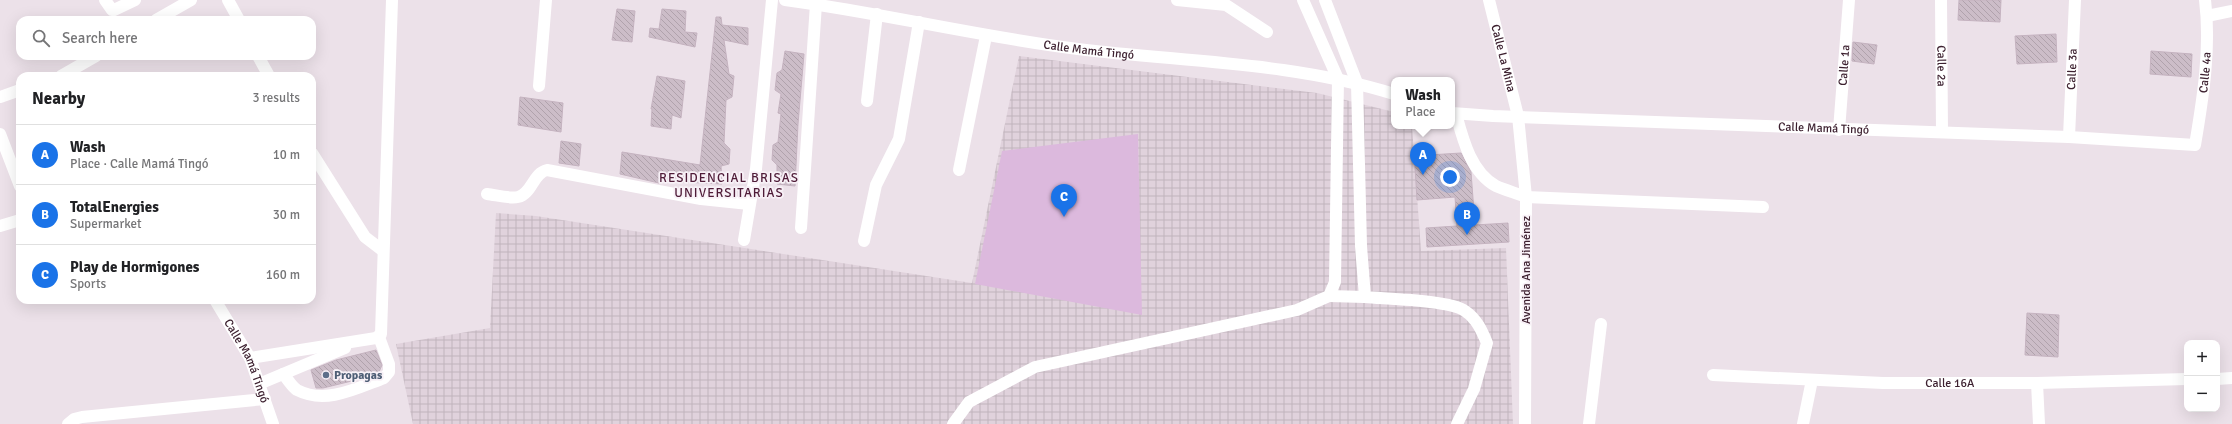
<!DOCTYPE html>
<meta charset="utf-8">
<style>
:root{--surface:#fff;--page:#f6f6f6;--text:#202124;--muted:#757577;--line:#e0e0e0;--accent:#1a73e8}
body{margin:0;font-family:Signika,sans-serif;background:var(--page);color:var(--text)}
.controls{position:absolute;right:12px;bottom:12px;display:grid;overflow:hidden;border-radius:8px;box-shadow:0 4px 16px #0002}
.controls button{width:36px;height:36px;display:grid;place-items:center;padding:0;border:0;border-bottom:1px solid var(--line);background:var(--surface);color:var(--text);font:20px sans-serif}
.you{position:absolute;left:1450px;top:177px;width:14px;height:14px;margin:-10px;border:3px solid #fff;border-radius:50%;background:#1a73e8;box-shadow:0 0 0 6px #1a73e833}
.badge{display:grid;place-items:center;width:26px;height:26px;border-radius:50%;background:var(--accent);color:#fff;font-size:13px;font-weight:700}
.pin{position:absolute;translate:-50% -33px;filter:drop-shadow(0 1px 2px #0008)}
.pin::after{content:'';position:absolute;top:21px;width:14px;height:12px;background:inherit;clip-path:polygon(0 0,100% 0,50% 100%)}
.popup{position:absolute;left:1391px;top:77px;width:64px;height:52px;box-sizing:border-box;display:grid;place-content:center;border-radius:8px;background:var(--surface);filter:drop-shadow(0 1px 3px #0005);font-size:13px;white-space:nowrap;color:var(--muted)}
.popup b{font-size:15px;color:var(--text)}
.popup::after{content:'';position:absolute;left:50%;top:100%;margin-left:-8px;border:8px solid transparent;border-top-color:var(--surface)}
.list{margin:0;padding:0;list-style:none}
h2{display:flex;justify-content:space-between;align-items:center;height:52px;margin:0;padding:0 16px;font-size:17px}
h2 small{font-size:13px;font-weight:400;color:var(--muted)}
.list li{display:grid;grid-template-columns:26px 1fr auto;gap:12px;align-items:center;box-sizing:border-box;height:60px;padding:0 16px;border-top:1px solid var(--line)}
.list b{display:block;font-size:15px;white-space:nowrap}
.list p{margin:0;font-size:13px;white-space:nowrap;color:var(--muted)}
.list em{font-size:13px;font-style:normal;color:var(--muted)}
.icon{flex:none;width:22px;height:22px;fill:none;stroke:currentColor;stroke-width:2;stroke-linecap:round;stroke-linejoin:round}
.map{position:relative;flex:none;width:2232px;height:424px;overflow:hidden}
.search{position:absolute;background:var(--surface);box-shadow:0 4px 16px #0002;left:16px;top:16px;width:300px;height:44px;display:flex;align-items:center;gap:10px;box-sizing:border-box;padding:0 14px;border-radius:12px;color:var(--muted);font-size:15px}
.panel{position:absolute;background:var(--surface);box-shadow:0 4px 16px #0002;left:16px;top:72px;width:300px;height:232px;border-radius:12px}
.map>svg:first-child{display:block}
.industrial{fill:url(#industrial-grid)}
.pitch{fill:#dcb9dd}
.building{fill:url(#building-back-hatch);stroke:#c5b3c0}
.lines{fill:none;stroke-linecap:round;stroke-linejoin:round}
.minor{stroke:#fff;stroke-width:12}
.service-dot{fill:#5c6f8a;stroke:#f8f1f7;stroke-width:1.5}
.labels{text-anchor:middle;stroke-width:3.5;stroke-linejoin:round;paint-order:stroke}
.street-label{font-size:12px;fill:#3d2130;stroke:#f8f1f7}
.service-label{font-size:12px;font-weight:bold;fill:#4e5e75;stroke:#f8f1f7;text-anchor:start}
.neighbourhood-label{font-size:13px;letter-spacing:1px;fill:#4f1c38;stroke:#f8f1f7}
</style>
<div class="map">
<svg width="2232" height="424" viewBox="0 0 2232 424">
<defs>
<pattern id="industrial-grid" width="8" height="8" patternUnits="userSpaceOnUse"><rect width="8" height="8" fill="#e0d2dc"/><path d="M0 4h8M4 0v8" fill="none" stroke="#c1b4bd"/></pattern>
<pattern id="building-back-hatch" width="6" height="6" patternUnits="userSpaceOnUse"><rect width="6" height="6" fill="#ccbdc8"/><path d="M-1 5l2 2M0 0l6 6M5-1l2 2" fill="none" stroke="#b0a2ac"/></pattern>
</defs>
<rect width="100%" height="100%" fill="#ece1e9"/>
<path class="industrial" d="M1019 56 1317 93 1394 112V126H1412L1421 251 1506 248 1513 424H413L396 344 490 328 496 213 536 216 972 283Z"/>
<path class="pitch" d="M1138 134 1142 315 975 284 1002 151Z"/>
<path class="building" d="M1959 0H2001L2000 22 1958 20Z
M617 9 635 11 632 42 612 40Z
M662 9 686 11 685 32 697 33 695 47 649 37 650 28 659 29Z
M716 17H721L722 25 748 28V45L724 40 729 74 734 76 732 97 726 100 724 143 730 149 729 164 721 166 722 184 663 181 659 183 620 174 622 152 700 165Z
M2056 34 2057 62 2017 64 2015 36Z
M1853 42 1877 45 1874 64 1852 61Z
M785 51 804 54 798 124 795 186 777 184V165L772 160 773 145 778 142 781 114 778 113 781 94 775 90 777 73 782 70Z
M2151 51 2192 54 2191 77 2150 74Z
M657 76 685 81 681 118 672 115 671 129 651 126 652 109H651Z
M520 97 563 103 561 132 518 125Z
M561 141 581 144 579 166 559 163Z
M1414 150H1428L1429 155 1461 153 1471 172 1475 225 1508 223 1509 242 1427 247 1426 228 1457 226 1455 197 1417 200Z
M2027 313 2059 315 2058 357 2025 355Z
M376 350 382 365 379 372 364 378 323 388H316L311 370 336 360Z"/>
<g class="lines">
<g class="minor">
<path d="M105 0 112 10H114L135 0"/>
<path d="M228 0 239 20"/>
<path id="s1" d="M785 0C883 13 980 37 1078 49 1184 62 1292 62 1394 94"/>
<path d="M1177 0 1226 5 1267 32"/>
<path d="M1325 0 1357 83 1361 246 1365 297C1386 299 1450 300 1465 311 1477 319 1482 331 1487 343L1474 389 1457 424"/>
<path id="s2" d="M1489 0 1518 116 1526 197 1525 424"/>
<path id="s3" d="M1941 0 1942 132"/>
<path d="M2207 16 2232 11"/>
<path d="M156 20 191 0"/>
<path d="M258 56 269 76"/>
<path d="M61 76 96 56"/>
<path d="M539 86 546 0"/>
<path d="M0 97 20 90"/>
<path d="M867 101 877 14"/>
<path id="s4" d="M1452 113 1493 116 2069 137 2195 145C2203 98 2211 47 2205 0"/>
<path d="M1456 114C1463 140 1471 172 1496 186 1505 190 1516 193 1526 197L1763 207"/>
<path id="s5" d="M1839 130 1849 0"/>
<path d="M0 134 20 186"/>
<path id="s6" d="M2069 137 2075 0"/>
<path d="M312 153 365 237 382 250"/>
<path d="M959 170 986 36"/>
<path d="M487 194C496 195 509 199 518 197 532 194 533 173 547 170L701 199 749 204"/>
<path d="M0 226 20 220"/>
<path d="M801 228 816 4"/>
<path d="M744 240 756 169 772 0"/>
<path d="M864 241 876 185 899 139 919 22"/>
<path d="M1329 296 1365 297"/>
<path id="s7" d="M215 300 250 358 273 424"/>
<path d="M250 358 376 338 381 334 392 0"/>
<path d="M283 374C287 378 292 387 297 390 326 405 357 388 384 378L389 372V364L379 337"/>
<path id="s8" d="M1713 375 1883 383H2037L2187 379"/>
<path d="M2217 379 2232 378"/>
<path d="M2037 383 2039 424"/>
<path d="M259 384 345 348"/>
<path d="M68 424 74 419 82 417 265 399"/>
<path d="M953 424 969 402 1035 367 1297 310 1329 296 1335 282 1338 79 1303 0"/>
<path d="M1589 424 1601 324"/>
<path d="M1803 424 1812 380"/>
</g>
</g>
<circle class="service-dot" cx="326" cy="375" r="4"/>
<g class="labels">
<g class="street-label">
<text dy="4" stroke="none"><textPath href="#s1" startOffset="308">Calle Mamá Tingó</textPath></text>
<text dy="4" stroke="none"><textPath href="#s2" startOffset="60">Calle La Mina</textPath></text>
<text dy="4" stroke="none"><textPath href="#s5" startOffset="65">Calle 1a</textPath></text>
<text dy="4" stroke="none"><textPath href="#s3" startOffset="66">Calle 2a</textPath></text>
<text dy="4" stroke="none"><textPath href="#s6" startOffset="68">Calle 3a</textPath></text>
<text dy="4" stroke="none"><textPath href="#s4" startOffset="817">Calle 4a</textPath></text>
<text dy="4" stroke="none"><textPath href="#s4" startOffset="372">Calle Mamá Tingó</textPath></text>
<text transform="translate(1526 270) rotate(-90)" y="4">Avenida Ana Jiménez</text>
<text dy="4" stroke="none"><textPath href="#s7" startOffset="69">Calle Mamá Tingó</textPath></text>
<text dy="4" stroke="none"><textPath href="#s8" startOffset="237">Calle 16A</textPath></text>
</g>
<g class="service-label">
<text x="334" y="379">Propagas</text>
</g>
<g class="neighbourhood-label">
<text x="729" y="182">RESIDENCIAL BRISAS<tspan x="729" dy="15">UNIVERSITARIAS</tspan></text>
</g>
</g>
</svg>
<div class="controls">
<button>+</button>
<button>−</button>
</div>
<div class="you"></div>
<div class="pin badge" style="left:1423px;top:175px">A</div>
<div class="popup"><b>Wash</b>Place</div>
<div class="pin badge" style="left:1467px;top:235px">B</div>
<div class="pin badge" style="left:1064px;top:217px">C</div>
<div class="search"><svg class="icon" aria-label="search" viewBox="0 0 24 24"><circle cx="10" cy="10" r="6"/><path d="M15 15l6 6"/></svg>Search here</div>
<section class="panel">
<h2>Nearby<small>3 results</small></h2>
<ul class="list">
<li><span class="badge">A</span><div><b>Wash</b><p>Place · Calle Mamá Tingó</p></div><em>10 m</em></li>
<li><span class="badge">B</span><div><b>TotalEnergies</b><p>Supermarket</p></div><em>30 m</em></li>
<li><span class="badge">C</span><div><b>Play de Hormigones</b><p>Sports</p></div><em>160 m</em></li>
</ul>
</section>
</div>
